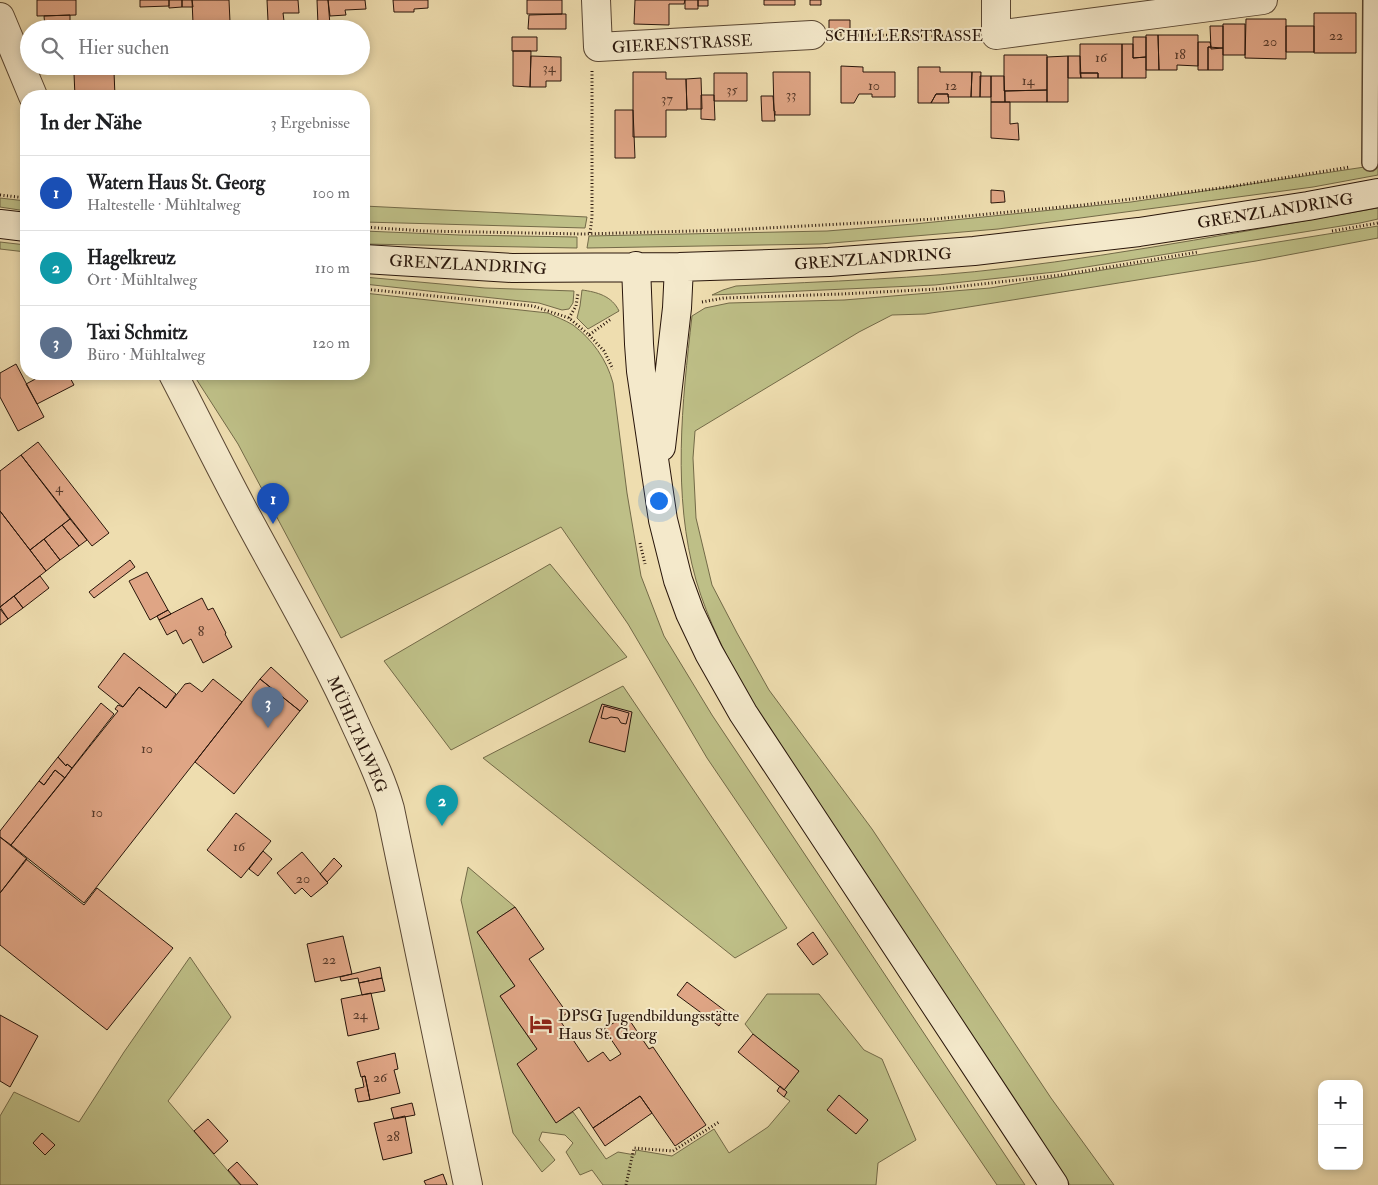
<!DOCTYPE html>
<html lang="de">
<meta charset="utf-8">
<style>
:root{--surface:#fff;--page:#f2f2f2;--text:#202124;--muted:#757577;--line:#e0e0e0;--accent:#8f2418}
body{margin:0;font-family:"IM FELL Double Pica",serif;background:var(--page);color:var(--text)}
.controls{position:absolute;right:15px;bottom:15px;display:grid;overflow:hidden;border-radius:10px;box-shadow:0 2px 8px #0003}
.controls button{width:45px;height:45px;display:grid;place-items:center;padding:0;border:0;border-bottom:1px solid var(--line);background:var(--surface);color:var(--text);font:25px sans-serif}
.you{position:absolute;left:658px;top:500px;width:18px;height:18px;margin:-12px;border:4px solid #fff;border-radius:50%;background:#1a73e8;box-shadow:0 0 0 8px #1a73e833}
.badge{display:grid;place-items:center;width:32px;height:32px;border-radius:50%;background:var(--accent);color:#fff;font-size:16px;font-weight:700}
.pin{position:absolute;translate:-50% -41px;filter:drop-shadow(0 1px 2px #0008)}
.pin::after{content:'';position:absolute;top:26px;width:18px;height:15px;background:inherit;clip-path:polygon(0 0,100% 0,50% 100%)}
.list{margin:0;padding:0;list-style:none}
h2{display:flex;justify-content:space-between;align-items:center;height:65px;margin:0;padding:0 20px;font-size:21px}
h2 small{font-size:16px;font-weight:400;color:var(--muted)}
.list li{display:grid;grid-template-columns:32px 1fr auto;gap:15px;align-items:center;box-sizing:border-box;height:75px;padding:0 20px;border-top:1px solid var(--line)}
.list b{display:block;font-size:19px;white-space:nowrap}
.list p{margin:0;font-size:16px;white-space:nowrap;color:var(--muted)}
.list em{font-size:16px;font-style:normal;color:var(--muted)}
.icon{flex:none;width:28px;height:28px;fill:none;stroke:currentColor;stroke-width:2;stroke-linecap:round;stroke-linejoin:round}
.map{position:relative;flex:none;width:1378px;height:1185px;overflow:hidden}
.search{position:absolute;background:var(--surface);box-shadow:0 2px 8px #0003;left:20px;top:20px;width:350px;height:55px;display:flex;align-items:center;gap:12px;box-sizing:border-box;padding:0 18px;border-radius:28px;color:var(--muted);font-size:19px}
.panel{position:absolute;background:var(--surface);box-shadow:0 2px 8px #0003;left:20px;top:90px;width:350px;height:290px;border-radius:20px}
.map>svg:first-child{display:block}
.green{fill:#bebf87;stroke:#736a48}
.building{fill:#dfa585;stroke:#28150a}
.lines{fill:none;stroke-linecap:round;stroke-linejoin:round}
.lane-casing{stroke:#5a4733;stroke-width:18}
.street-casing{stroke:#5a4733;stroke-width:30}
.secondary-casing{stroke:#28150a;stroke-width:30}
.path{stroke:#28150a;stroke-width:3;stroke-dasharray:1 2.5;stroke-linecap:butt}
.lane{stroke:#f4e9cb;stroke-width:15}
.street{stroke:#f4e9cb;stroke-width:28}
.secondary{stroke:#f4e9cb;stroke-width:28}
.labels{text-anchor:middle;stroke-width:4;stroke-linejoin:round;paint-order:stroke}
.number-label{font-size:14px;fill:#563929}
.street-label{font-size:16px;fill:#28150a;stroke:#f4e9cb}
.poi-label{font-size:16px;fill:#28150a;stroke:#f4e9cb;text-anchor:start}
</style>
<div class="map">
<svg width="1378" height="1185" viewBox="0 0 1378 1185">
<rect width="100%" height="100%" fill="#eeddaf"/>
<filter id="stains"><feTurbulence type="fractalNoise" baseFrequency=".004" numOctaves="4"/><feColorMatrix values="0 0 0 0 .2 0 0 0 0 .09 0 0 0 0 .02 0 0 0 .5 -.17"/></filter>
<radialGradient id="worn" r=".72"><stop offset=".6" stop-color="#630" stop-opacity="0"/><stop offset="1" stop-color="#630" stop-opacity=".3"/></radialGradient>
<path class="green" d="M1378 165V175L1313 187 998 229 820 244 587 248 589 236 827 231 914 224 1131 202Z
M0 198 26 201V211L0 207Z
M364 206 587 217 585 228 364 222Z
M1378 208V219L1360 223 1055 272 935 285 712 295 723 290 736 286C827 281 918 279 1008 268 1132 253 1255 229 1378 208Z
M1378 226V238L1256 261 925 314 892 315 859 332 695 431 693 458 696 518 712 585 737 633 769 690 872 829 1051 1098 1114 1185H1070L747 694C727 657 708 621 696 580 672 495 682 403 692 316L705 308 729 303 844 300 990 288Z
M364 231 460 235 577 237V248L364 244Z
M0 242 26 245V252L0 249Z
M364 277 485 288 574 291 573 303 569 309 562 310 539 303 364 284Z
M582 290C597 292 612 296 619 311L588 329 577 318 580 306Z
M364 293 548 313C556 317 565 320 573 325 592 339 607 360 613 383L627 493 641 576 664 636 712 715 1025 1185H997L707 758 628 624 561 527 341 638 238 444 193 374H364Z
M550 564 627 657 451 750 384 661Z
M623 686 787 928 735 958 483 758Z
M468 867 515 907 477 932 515 986 500 996 537 1049 557 1122 573 1112 606 1159 618 1152 635 1155 636 1150 672 1156 714 1129 729 1153 768 1127 790 1101 784 1097 787 1092 784 1090 799 1071 753 1034 745 1024 767 994H819L864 1050 882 1059 916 1140 878 1163 876 1185H603L592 1170 580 1175 566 1152 573 1143 565 1135 542 1132 539 1140 555 1160 542 1172 513 1133 461 900Z
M190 957 231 1017 168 1101 240 1185H0V1116L14 1092 79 1122 124 1052Z"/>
<path class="building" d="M37 0H76V15L37 16Z
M140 0H169V6L140 7Z
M169 0H182V7L169 8Z
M182 0H192L193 7H182Z
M192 0H229L230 22 193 23Z
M267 0H298L299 13H283L284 21H268Z
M317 0H328L330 25H318Z
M328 0H365L366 9 345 10 346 15 330 16Z
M393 0H428V8L414 9V12H394Z
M527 0H562V14H527Z
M635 0H685L684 4H669V25L634 24Z
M685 0H698V9H685Z
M698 0H708V6H698Z
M764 0H795V5H764Z
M810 0H821V5H810Z
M1314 13H1356V53H1314Z
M562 14H566V29H528L529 15Z
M70 15V26L45 27 44 16Z
M1246 19H1286V59L1245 58Z
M829 20H850V33L829 32Z
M1223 24H1245V55H1223Z
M95 25V29H72V26Z
M1210 26H1223V48L1211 49Z
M1286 26H1314V52H1286Z
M1146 35H1158L1159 70H1146Z
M1158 35H1198V66L1177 65V70H1159Z
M512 37H537V51H512Z
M1133 37H1146V57L1133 58Z
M1198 42H1210L1211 47H1208V70H1198Z
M1080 44H1122V78H1098V73H1080Z
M1122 44H1133V58L1146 57V78H1122Z
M1208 47 1223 48V70H1208Z
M513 51H531L530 87 513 86Z
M1004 55H1047V90L1004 91Z
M531 56 561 57V81H546V87H530Z
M1068 56H1080L1081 78H1068Z
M1068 56V102H1047V57Z
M58 66H97V73L59 74Z
M841 66 863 67V72H895V97H872V94H859L854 103H841Z
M918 67H940V72H972L971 97H948V94H936L931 103H918Z
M114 72 115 96H75L74 74Z
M633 72H666V79H686L687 110H666V137H633Z
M773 72H810V115H775V111H774Z
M972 72H981L980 97H971Z
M714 73H747V101H714Z
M1080 73H1098V78H1081Z
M980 76H991V97H980Z
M991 76H1004L1005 102H991Z
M701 78 702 109H687L686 79Z
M1047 90V102H1005V91Z
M936 94H948L949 103H931Z
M701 95H714L715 120 701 119Z
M761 96H773L775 121H762Z
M991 102H1010V124L1018 123 1019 140 991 138Z
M615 110H633L635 158H615Z
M991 190 1004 191 1005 202 991 203Z
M16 364 44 417 18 431 0 397V373Z
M45 374H68L74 385 37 404 26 384Z
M38 442 109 533 92 546 21 455Z
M21 455 70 519 30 550 0 511V471Z
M0 511 46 571 0 607Z
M70 519 87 540 79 546 62 525Z
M62 525 79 546 60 560 44 539Z
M44 539 60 560 46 571 30 550Z
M130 560 135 567 94 598 89 592Z
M147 572 168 610 150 620 129 581Z
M40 576 49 588 23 608 14 596Z
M14 596 23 608 8 619 0 607Z
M202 598 208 610 213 608 226 633 225 634 232 647 203 663 191 639 183 644 176 630 167 635 159 620Z
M0 609 8 619 0 625Z
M168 610 171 614 159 620 157 616Z
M124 653 176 694 166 708 139 687 123 707 98 687Z
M271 667 308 701 300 711 260 679Z
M213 679 242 702 84 903 11 845 118 711 115 709 118 705 123 707 139 687 166 708 185 684 190 683 202 692Z
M260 679 300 711 234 794 195 762Z
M101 703 114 714 72 768 67 764 66 766 58 757Z
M602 704 632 712 625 752 589 742Z
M604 706 629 713 626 724 621 723 618 718 611 717 606 719 601 718Z
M58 757 66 766 67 764 72 768 65 778 55 770 44 785 39 781Z
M55 770 65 778 11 845 0 837V831L39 781 44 785Z
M236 813 271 841 241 878 207 850Z
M0 837 27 859 0 893Z
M263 851 272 859 258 876 249 869Z
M302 852 328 883 311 897 302 888 295 894 277 873Z
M334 858 342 866 327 882 320 874Z
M26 859 84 905 97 888 173 948 107 1030 0 945V893Z
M515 907 544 949 529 959 567 1013 559 1019 588 1062 603 1052 610 1061 621 1054 604 1029 626 1015 649 1049 653 1047 706 1125 675 1146 640 1096 593 1128 579 1107 556 1123 517 1064 537 1049 500 996 515 986 477 932Z
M813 932 828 954 813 965 797 944Z
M343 936 352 974 315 982 307 944Z
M380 967 382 978 359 983 358 978 341 981 340 977Z
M382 978 385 991 362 995 359 983Z
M687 982 728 1013 719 1026 677 995Z
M371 993 379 1029 348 1036 341 999Z
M0 1015 38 1036 10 1087 0 1081Z
M753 1034 799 1071 784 1090 738 1052Z
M395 1053 398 1069 394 1070 400 1093 370 1100 365 1076 361 1077 357 1062Z
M365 1076 370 1100 358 1102 355 1089 364 1087 362 1077Z
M780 1086 787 1092 784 1097 777 1091Z
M839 1095 868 1120 856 1134 827 1110Z
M640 1096 652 1113 605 1146 593 1128Z
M412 1103 415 1115 394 1119 391 1108Z
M405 1116 412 1153 383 1160 374 1123Z
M208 1119 228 1141 214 1154 194 1131Z
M42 1133 55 1145 45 1155 33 1143Z
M237 1162 258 1185H241L228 1170Z
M443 1174 447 1185H426L424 1181Z"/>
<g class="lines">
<defs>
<path id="lane" d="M1370 163 1371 0"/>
<path id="street" d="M596 0 598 47 812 35
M996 0V35L1263 0
M0 17 33 96
M173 374C198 422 222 471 248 519 285 588 325 656 357 728 369 754 382 780 390 809L468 1185"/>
<path id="secondary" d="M0 224 26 227
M364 259 512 268 679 267 829 262 974 251 1139 232 1308 206 1378 193
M636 266 639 344 641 371 663 520 678 580 690 613 709 653 743 713 1054 1185
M661 447 677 308 679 267"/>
</defs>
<use href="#lane" class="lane-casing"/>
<use href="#street" class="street-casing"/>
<use href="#secondary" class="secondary-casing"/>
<path class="path" d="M837 35 971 36
M0 195 26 198
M364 227 424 231 584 234 729 230 935 219 1083 205 1228 187 1350 167
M1332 231 1378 223
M590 233 592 217V71
M364 289 533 306 569 318 589 335 611 319
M702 302 724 298 842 294 938 289 1061 275 1198 252
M569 318 576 306 578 293
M589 335 604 351 613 369
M640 543 645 564
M626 1185 634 1148 673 1151 719 1122"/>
<use href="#lane" class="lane"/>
<use href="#street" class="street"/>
<use href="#secondary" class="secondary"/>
</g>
<defs>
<symbol id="hotel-bare" viewBox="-9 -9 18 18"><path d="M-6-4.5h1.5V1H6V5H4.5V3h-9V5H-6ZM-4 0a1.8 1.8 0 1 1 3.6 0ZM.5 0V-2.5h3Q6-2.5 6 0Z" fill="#8f2418" stroke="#f4e9cb" stroke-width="2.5" paint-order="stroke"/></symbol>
</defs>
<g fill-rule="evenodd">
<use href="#hotel-bare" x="525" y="1008" width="32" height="32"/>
</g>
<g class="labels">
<g class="number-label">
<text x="1336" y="40">22</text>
<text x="1270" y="46">20</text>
<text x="1180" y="59">18</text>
<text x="1101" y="62">16</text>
<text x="549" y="72">34</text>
<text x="1028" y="85">14</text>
<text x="874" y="90">10</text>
<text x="951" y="90">12</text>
<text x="732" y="94">35</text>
<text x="791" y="99">33</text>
<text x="667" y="103">37</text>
<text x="59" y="492">4</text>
<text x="201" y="636">8</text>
<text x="147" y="753">10</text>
<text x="97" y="817">10</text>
<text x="239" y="851">16</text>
<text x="303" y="883">20</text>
<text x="329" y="964">22</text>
<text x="360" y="1019">24</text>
<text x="380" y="1082">26</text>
<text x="393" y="1141">28</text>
</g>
<g class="street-label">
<text x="904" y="41">SCHILLERSTRASSE</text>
<text transform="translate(682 43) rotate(-3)" y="6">GIERENSTRASSE</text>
<text transform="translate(1275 210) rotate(-9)" y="6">GRENZLANDRING</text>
<text transform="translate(873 258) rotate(-4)" y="6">GRENZLANDRING</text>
<text transform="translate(468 264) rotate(3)" y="6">GRENZLANDRING</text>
<text transform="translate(358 734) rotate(66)" y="6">MÜHLTALWEG</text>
</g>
<g class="poi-label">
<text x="558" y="1021">DPSG Jugendbildungsstätte<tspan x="558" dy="18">Haus St. Georg</tspan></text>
</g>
</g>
<rect width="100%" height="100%" filter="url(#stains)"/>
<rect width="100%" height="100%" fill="url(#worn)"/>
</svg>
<div class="controls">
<button>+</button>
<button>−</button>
</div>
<div class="you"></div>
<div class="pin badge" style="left:273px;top:524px;background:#1a4fb4">1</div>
<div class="pin badge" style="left:442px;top:826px;background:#0f9aa8">2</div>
<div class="pin badge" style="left:268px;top:728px;background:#5c6f8a">3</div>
<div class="search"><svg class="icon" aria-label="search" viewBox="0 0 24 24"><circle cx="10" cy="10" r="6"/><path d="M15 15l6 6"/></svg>Hier suchen</div>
<section class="panel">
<h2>In der Nähe<small>3 Ergebnisse</small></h2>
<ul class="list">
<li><span class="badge" style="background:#1a4fb4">1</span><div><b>Watern Haus St. Georg</b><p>Haltestelle · Mühltalweg</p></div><em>100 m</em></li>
<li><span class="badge" style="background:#0f9aa8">2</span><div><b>Hagelkreuz</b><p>Ort · Mühltalweg</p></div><em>110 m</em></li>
<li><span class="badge" style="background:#5c6f8a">3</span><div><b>Taxi Schmitz</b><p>Büro · Mühltalweg</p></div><em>120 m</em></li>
</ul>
</section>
</div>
